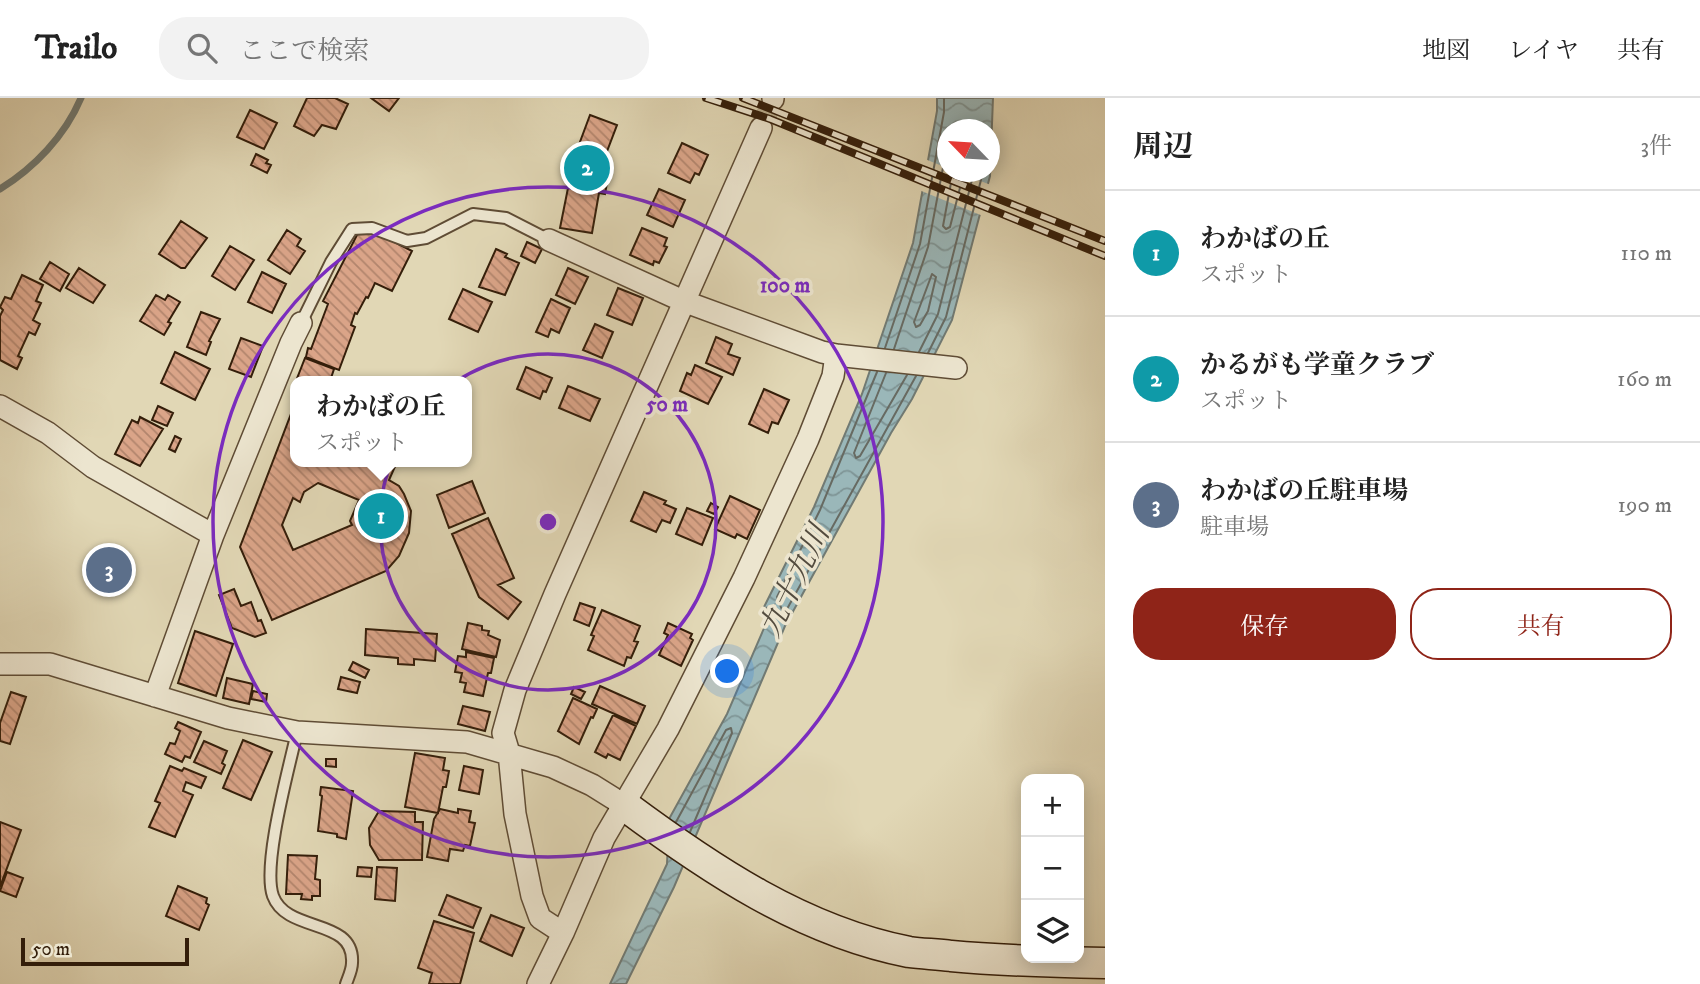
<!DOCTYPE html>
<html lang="ja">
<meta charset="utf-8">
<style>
:root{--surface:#fff;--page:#f2f2f2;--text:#222;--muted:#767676;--line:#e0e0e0;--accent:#8f2418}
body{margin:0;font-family:"IM FELL DW Pica","Noto Serif JP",serif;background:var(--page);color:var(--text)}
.controls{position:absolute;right:21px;bottom:21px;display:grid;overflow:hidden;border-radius:14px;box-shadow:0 4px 18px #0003}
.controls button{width:63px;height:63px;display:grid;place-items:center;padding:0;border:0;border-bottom:2px solid var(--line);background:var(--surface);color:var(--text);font:35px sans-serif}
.compass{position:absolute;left:937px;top:21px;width:63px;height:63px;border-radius:50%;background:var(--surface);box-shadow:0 4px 18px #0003;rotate:295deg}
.scale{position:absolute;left:21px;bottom:18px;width:168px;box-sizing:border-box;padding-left:7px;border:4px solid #341e0a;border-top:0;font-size:19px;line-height:24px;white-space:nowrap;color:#341e0a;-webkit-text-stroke:5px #ece5cf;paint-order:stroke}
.you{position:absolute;left:728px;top:574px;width:24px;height:24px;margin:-18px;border:5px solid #fff;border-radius:50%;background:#1a73e8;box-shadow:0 0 0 10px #1a73e833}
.badge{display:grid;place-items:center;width:46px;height:46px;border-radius:50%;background:var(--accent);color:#fff;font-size:23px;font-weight:700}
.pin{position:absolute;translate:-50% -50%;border:4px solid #fff;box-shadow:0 2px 7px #0006}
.popup{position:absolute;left:290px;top:278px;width:182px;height:91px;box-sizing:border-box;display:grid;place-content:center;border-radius:14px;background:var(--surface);filter:drop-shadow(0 2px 5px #0005);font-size:23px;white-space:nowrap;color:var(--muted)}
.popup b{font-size:26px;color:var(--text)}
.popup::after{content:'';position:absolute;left:50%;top:100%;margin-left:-14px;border:14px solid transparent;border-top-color:var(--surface)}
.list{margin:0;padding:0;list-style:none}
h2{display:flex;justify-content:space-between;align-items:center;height:91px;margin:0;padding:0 28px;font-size:30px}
h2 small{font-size:23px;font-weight:400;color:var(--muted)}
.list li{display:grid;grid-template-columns:46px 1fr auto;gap:21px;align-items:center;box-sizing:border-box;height:126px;padding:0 28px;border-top:2px solid var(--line)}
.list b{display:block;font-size:26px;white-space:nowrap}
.list p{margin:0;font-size:23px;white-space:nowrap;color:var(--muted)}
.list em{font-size:23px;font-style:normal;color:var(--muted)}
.actions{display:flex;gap:14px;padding:21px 28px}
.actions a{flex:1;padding:16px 0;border:2px solid var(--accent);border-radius:28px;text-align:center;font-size:24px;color:var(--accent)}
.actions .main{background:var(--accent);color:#fff}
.icon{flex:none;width:38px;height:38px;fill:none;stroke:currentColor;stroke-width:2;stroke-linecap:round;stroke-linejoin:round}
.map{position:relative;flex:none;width:1105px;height:886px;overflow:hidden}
header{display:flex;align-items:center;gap:42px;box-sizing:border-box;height:98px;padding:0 35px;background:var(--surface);border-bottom:2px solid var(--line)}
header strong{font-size:33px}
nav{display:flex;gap:38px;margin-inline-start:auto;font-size:24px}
.search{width:490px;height:63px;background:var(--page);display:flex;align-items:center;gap:18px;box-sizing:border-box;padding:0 24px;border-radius:28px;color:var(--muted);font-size:26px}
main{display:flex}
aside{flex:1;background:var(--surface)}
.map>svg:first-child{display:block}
.water{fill:url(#water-waves);stroke:#717a73;stroke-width:2;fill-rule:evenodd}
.pier{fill:#e1d7b5}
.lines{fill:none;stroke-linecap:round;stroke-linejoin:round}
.shore{stroke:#676a62;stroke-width:2}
.stream{stroke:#717a73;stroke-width:7}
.building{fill:url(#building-back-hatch);stroke:#341e0a;stroke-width:2;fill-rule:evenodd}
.street-tunnel{stroke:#beb293;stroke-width:21;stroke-dasharray:21 10;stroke-linecap:butt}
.lane-casing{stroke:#5f4c35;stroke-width:14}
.street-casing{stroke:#5f4c35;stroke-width:24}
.secondary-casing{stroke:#341e0a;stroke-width:33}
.lane{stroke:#ece5cf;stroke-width:10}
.street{stroke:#ece5cf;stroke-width:21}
.secondary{stroke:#ece5cf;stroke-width:30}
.rail-casing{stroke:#341e0a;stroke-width:8}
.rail{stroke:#ece5cf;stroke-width:5;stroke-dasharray:16;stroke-linecap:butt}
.ring{fill:none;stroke:#7b2cbf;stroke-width:3.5}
.labels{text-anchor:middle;stroke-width:7;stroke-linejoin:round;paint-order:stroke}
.water-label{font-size:30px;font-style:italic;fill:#534c3f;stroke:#ece5cf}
.centre{fill:#7b2cbf;stroke:#ece5cf;stroke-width:3.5}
.ring-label{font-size:21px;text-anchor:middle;font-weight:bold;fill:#7b2cbf;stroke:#ece5cf;stroke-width:7;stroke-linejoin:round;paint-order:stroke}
</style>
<header>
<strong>Trailo</strong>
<div class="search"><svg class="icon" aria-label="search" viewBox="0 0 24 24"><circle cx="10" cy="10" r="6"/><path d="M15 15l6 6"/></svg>ここで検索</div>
<nav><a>地図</a><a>レイヤ</a><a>共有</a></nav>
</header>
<main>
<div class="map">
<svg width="1105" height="886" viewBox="0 0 1105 886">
<defs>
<pattern id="water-waves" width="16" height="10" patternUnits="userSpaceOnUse" patternTransform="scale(1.75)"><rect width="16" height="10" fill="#9ab7b9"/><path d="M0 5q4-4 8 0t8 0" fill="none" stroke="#7e9495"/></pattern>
<pattern id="building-back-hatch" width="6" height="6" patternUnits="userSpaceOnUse" patternTransform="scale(1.75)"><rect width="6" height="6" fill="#daa488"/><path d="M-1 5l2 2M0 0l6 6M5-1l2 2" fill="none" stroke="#b2856d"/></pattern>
</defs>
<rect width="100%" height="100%" fill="#e1d7b5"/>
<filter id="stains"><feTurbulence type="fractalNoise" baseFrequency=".00286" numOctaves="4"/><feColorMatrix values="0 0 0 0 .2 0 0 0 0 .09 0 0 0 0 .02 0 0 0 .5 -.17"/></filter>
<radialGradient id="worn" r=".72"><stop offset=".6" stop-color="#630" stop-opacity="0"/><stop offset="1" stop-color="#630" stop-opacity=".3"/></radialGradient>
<path class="water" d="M937 0H993L990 78 952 222 912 301 891 335 785 528 674 789 626 886H610L667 766 669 721 727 616 774 507 763 511 814 409 862 296 913 145 937 13ZM948 32H990V74H948Z"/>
<path class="pier" d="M925 61 947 70 948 74H957L991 87 983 118 919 92Z"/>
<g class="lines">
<path class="shore" d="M953 74 943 128 946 131 950 129 964 74
M932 176 936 179 928 213 920 227 916 229 914 224Z
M885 250 920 146 944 14V0
M894 251 928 149 948 43
M919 254 938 216 974 74
M928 255 946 219 983 74
M877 274 820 412 777 499 782 512 787 511 916 278
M886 275 854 355 856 360 860 358 907 277
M676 724 726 632 731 630 732 635 690 734"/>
<path class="stream" d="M0 91C34 70 65 38 81 0"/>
</g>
<path class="building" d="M307 0H335L348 6 336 31 322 27 314 38 294 28Z
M371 0H399L389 13Z
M250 12 277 25 264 51 237 39Z
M590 17 617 27 598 77 608 79 605 96 599 95 592 135 560 130 574 60Z
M682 45 708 57 699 77 695 75 690 85 668 75Z
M256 56 268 62 266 65 271 67 267 75 251 67Z
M659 91 685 102 673 129 647 117Z
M181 123 207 140 185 170H181L159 156Z
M642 130 667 140 664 148 667 149 659 165 654 163 653 167 630 157Z
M287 132 301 141 297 148 305 153 290 176 268 162Z
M369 134 379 136 412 153 392 193 375 185 368 200 366 199 357 216 355 215 351 227 355 229 339 272 306 259 308 250 311 251 328 206 323 203 358 135Z
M527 144 542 151 535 165 521 158Z
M230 148 254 162 235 192 212 178Z
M496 151 507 156 505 159 519 165 505 197 479 189Z
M50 164 69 176 60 193 40 181Z
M79 170 105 187 93 205 66 190Z
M568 170 588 179 575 206 556 197Z
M262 174 286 186 272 215 248 204Z
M22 177 43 187 36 203 41 205 33 222 40 226 35 237 29 234 18 258 22 260 17 271 0 262V218L3 212 0 209 5 199 11 201Z
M618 190 643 200 632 227 607 217Z
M463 191 492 204 478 234 449 221Z
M156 197 165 202 168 197 180 204 168 224 171 225 164 237 140 223Z
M551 201 570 210 559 235 551 231 548 239 536 234Z
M201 214 220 221 209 243 211 244 206 257 187 249Z
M595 226 613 234 602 260 583 252Z
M716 239 732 246 728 256 740 260 733 277 706 265Z
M241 240 263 248 251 279 229 271Z
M175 254 210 271 195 302 161 285Z
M305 260 334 271 330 283H296Z
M695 267 722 279 708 306 680 293 687 275 691 277Z
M526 269 552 280 546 294 543 293 540 301 517 291Z
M568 288 600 301 590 323 559 310Z
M764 291 789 302 778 326 772 324 768 335 749 326Z
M158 308 173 315 167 328 152 322Z
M291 316 295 318V364H397L389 382 399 388 404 396 411 413 409 435 399 458 386 473 272 522 240 449ZM318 385 359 402 350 423 352 427 293 452 282 427 293 400 300 404 304 394Z
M140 319 163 331 140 368 115 356 132 322 138 325Z
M175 338 181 341 175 354 169 351Z
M472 383 485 415 449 430 437 397Z
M644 394 666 403 664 406 676 411 670 425 662 422 656 434 631 423Z
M730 398 760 412 747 441 737 436 735 440 715 431Z
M711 405 718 409 714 416 707 413Z
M687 410 713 420 702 447 676 436Z
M488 420 514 480 498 487 521 504 508 521 479 499 452 436Z
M234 491 241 508 251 504 258 523 261 522 266 535 255 539 232 530 219 497Z
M580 505 595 510 589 528 574 522Z
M602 512 640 528 634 543 638 544 631 560 627 559 624 568 588 552 594 538 591 537Z
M468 525 482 528V532L489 533 488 537 500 542 496 559 462 551Z
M668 525 692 536 690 540 693 542 681 568 659 557 668 537 664 535Z
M366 531 437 536 435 563 414 561V567L398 566V560L365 557Z
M195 533 233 546 216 598 178 585Z
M466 554 494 560 491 575H488L483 598 464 594 466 585 460 584 462 575 455 574 458 558 466 559Z
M353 564 369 572 365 580 349 572Z
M341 579 360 584 357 595 338 591Z
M227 580 253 586 249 606 223 600Z
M600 588 645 608 637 626 592 606Z
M574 589 585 594 581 601 571 596Z
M253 593 267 596 266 604 251 601Z
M11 594 26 599 10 646 0 643V625Z
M573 600 597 611 593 620 591 619 579 646 558 633Z
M463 608 490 614 485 633 458 626Z
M613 617 636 628 620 662 608 656 606 660 595 654Z
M178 624 201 634 190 660 185 658 182 664 165 656 170 645 175 646 180 633 175 630Z
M243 642 272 654 251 702 223 690Z
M204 643 227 653 222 665 225 667 221 676 194 664Z
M415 655 445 660 443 672 449 673 446 689H443L438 715 405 709Z
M326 661H336V669L326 668Z
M170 668 182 673 184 670 206 679 201 690 186 684 183 693 193 697 175 739 149 729 160 705 155 703Z
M464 668 483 672 479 696 459 692Z
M321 689 353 693 346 741 337 739V736L318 733 322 698 320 697Z
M440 711 458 715V711L471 713 469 724 475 725 470 748 465 747 463 753 450 751 448 763 427 759 434 721Z
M379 713 415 714V724H423L422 762H379L370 747 369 730Z
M0 724 21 732 0 789Z
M288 757 317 758 315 781 320 782V798H312V802L301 801 302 796H286Z
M358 769 372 770 371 779 357 778Z
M377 769 397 770 395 803 375 801Z
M7 774 23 780 16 799 0 793Z
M178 788 207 800 206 805 209 807 199 832 166 818Z
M447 797 481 810 473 830 439 817Z
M491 817 524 830 512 858 480 843Z
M434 823 474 835 460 886H429L432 875 418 870Z"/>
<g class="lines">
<path class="street-tunnel" d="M761 30 773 1"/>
<defs>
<path id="lane" d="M301 225 331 164 352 131 372 130 407 143 426 140 473 116 506 120 549 142
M297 634C289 670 262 767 273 798 287 836 355 819 352 865 352 872 348 880 346 886"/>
<path id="street" d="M773 1V0
M549 142 683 203 822 254 836 257 956 270
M0 308 48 335 93 369 213 437
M0 566H50L228 620 297 634 467 644 553 669 592 687 624 707
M155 598 213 437 291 245 301 225
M563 835 540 820 532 798 515 716 509 655 503 635 515 592 555 496 761 30
M538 886 563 835 604 740 668 631 744 480 808 341 833 278 836 257"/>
<path id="secondary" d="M624 707C710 771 802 833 909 854 923 856 937 856 951 858 1003 863 1054 864 1105 865"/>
</defs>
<use href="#lane" class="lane-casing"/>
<use href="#street" class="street-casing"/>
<use href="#secondary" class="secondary-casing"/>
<use href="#lane" class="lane"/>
<use href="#street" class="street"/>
<use href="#secondary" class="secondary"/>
<defs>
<path id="rail" d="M706 0 770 21 1105 158
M743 0 1105 143"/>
</defs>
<use href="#rail" class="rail-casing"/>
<use href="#rail" class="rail"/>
</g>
<g class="ring">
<circle cx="548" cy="424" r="168"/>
<circle cx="548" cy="424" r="335"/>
</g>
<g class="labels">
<g class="water-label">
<text transform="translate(794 483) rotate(-64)" y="10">九十九川</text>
</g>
</g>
<circle cx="548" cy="424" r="10" class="centre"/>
<g class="ring-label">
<text x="785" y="194">100 m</text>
<text x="667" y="313">50 m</text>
</g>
<rect width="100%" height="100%" filter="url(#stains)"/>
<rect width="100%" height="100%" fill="url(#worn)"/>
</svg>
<div class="controls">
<button>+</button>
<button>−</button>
<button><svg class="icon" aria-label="layers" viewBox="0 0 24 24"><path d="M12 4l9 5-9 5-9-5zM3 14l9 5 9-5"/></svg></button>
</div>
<svg class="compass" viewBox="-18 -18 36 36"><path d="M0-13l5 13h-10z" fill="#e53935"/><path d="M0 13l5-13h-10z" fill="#767676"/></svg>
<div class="scale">50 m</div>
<div class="you"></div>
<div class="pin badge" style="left:381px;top:418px;background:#0f9aa8">1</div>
<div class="popup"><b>わかばの丘</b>スポット</div>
<div class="pin badge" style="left:587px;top:70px;background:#0f9aa8">2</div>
<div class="pin badge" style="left:109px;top:472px;background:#5c6f8a">3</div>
</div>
<aside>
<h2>周辺<small>3件</small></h2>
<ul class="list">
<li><span class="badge" style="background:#0f9aa8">1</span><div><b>わかばの丘</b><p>スポット</p></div><em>110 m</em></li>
<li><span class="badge" style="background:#0f9aa8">2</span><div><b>かるがも学童クラブ</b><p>スポット</p></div><em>160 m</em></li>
<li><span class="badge" style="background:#5c6f8a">3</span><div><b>わかばの丘駐車場</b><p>駐車場</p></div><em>190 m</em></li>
</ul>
<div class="actions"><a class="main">保存</a><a>共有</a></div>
</aside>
</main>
